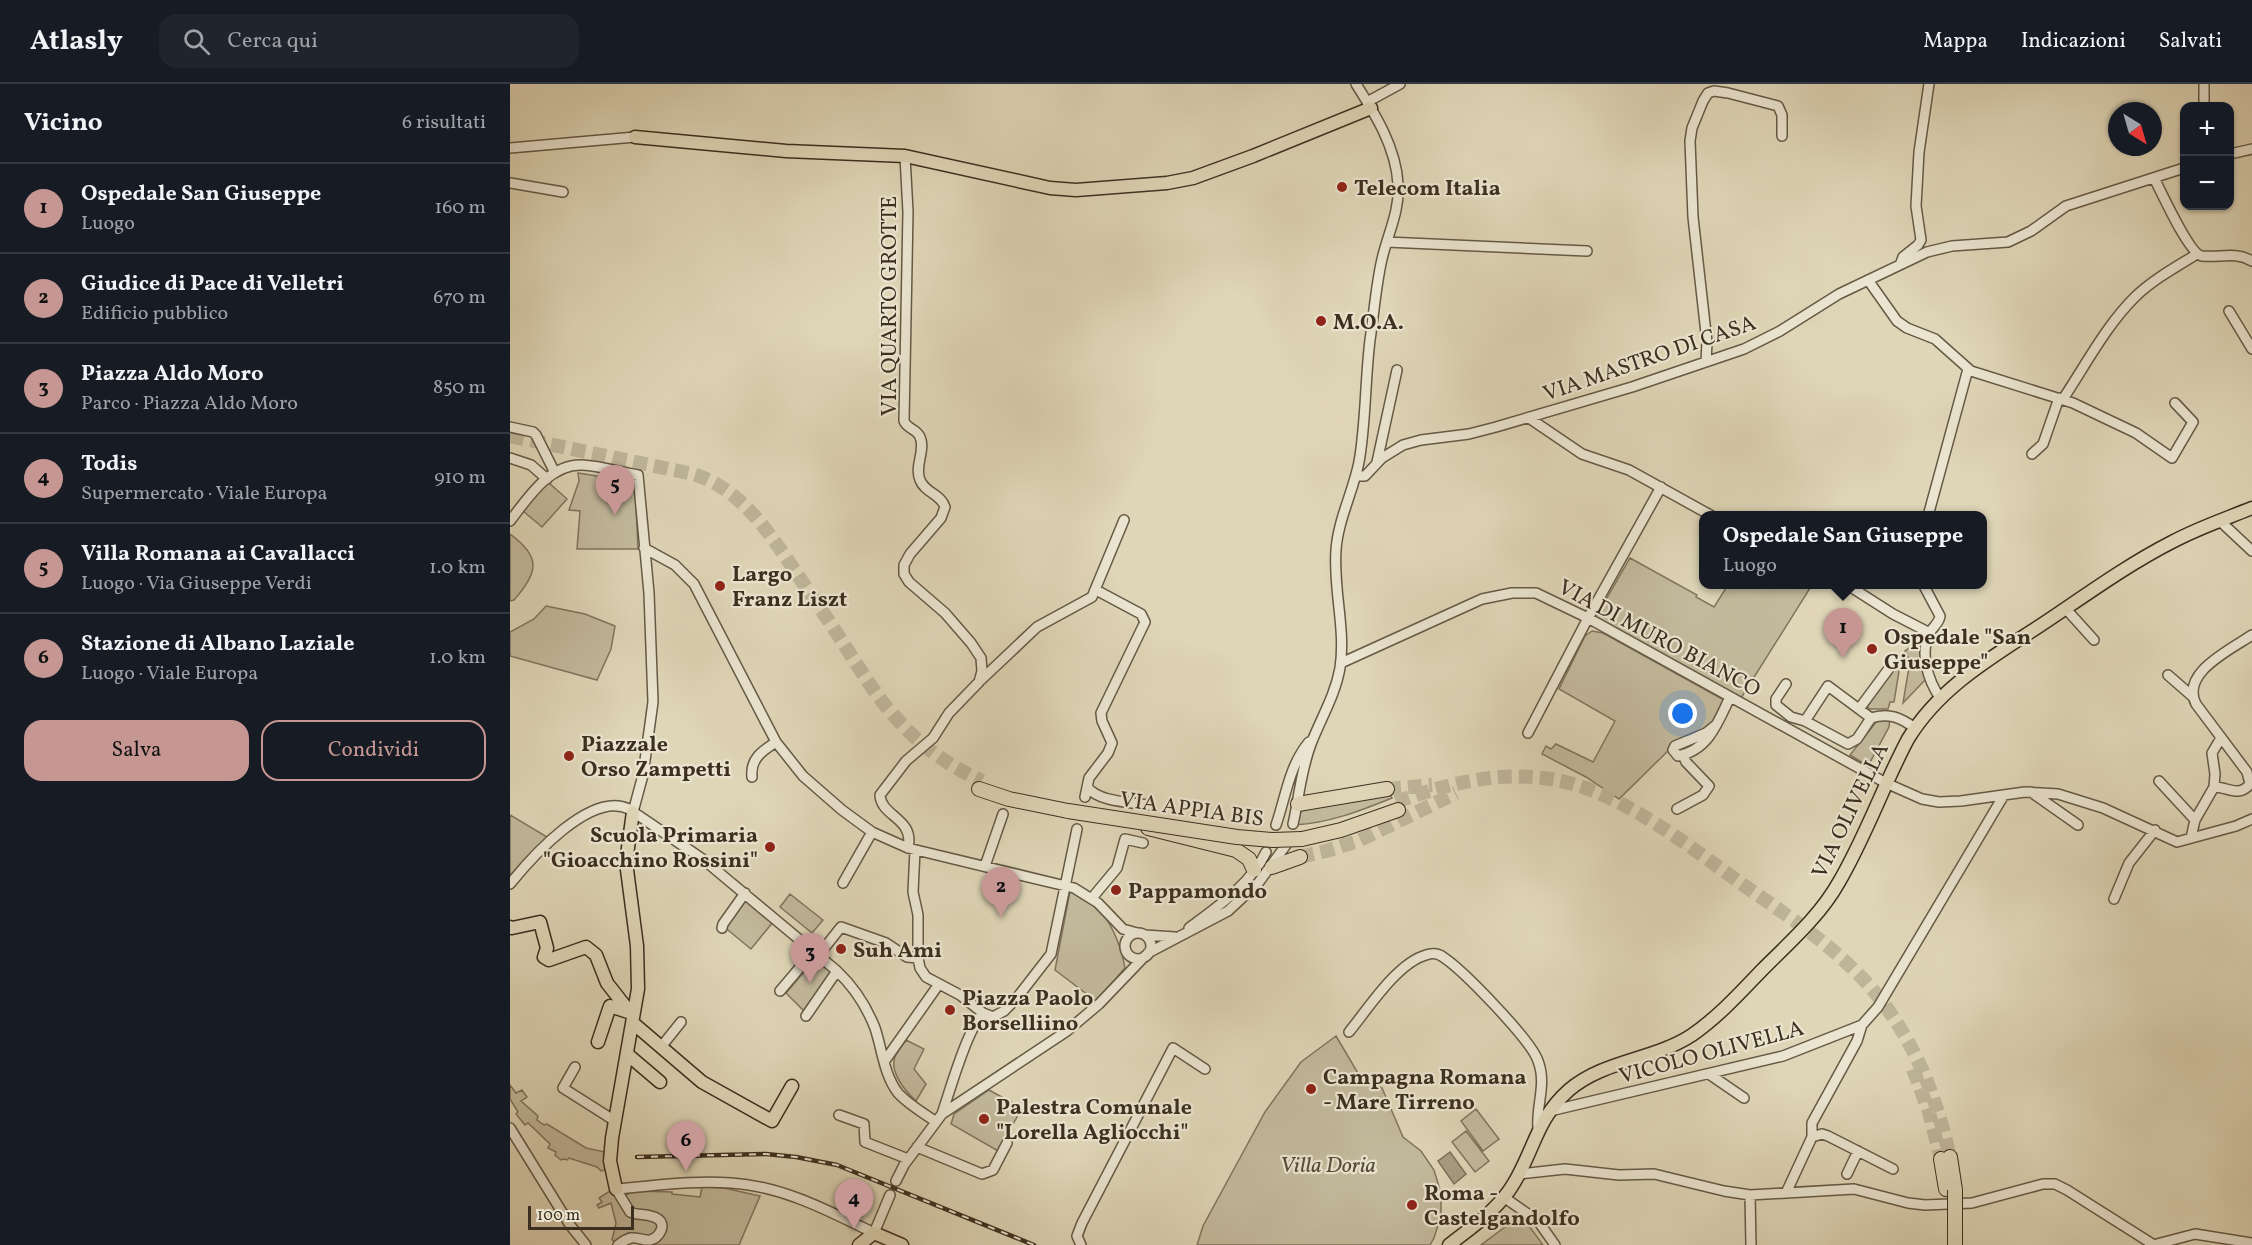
<!DOCTYPE html>
<html lang="it">
<meta charset="utf-8">
<style>
:root{--surface:#171b24;--page:#20242c;--text:#f1f3f6;--muted:#9ea1a6;--line:#363941;--accent:#c59692}
body{margin:0;font-family:Vollkorn,serif;background:var(--page);color:var(--text)}
.controls{position:absolute;right:18px;top:18px;display:grid;overflow:hidden;border-radius:12px;box-shadow:0 2px 4px #0004}
.controls button{width:54px;height:54px;display:grid;place-items:center;padding:0;border:0;border-bottom:2px solid var(--line);background:var(--surface);color:var(--text);font:30px sans-serif}
.compass{position:absolute;left:1598px;top:18px;width:54px;height:54px;border-radius:50%;background:var(--surface);box-shadow:0 2px 4px #0004;rotate:143deg}
.scale{position:absolute;left:18px;bottom:15px;width:106px;box-sizing:border-box;padding-left:6px;border:3px solid #3c2f1f;border-top:0;font-size:16px;line-height:21px;white-space:nowrap;color:#3c2f1f;-webkit-text-stroke:4px #eae4d0;paint-order:stroke}
.you{position:absolute;left:1173px;top:630px;width:21px;height:21px;margin:-15px;border:4px solid #fff;border-radius:50%;background:#1a73e8;box-shadow:0 0 0 9px #1a73e833}
.badge{display:grid;place-items:center;width:39px;height:39px;border-radius:50%;background:var(--accent);color:#111;font-size:20px;font-weight:700}
.pin{position:absolute;translate:-50% -50px;filter:drop-shadow(0 2px 3px #0008)}
.pin::after{content:'';position:absolute;top:32px;width:21px;height:18px;background:inherit;clip-path:polygon(0 0,100% 0,50% 100%)}
.popup{position:absolute;left:1189px;top:427px;width:288px;height:78px;box-sizing:border-box;display:grid;place-content:center;border-radius:12px;background:var(--surface);filter:drop-shadow(0 2px 4px #0005);font-size:20px;white-space:nowrap;color:var(--muted)}
.popup b{font-size:22px;color:var(--text)}
.popup::after{content:'';position:absolute;left:50%;top:100%;margin-left:-12px;border:12px solid transparent;border-top-color:var(--surface)}
.list{margin:0;padding:0;list-style:none}
h2{display:flex;justify-content:space-between;align-items:center;height:78px;margin:0;padding:0 24px;font-size:26px}
h2 small{font-size:20px;font-weight:400;color:var(--muted)}
.list li{display:grid;grid-template-columns:39px 1fr auto;gap:18px;align-items:center;box-sizing:border-box;height:90px;padding:0 24px;border-top:2px solid var(--line)}
.list b{display:block;font-size:22px;white-space:nowrap}
.list p{margin:0;font-size:20px;white-space:nowrap;color:var(--muted)}
.list em{font-size:20px;font-style:normal;color:var(--muted)}
.actions{display:flex;gap:12px;padding:18px 24px}
.actions a{flex:1;padding:14px 0;border:2px solid var(--accent);border-radius:18px;text-align:center;font-size:21px;color:var(--accent)}
.actions .main{background:var(--accent);color:#111}
.icon{flex:none;width:33px;height:33px;fill:none;stroke:currentColor;stroke-width:2;stroke-linecap:round;stroke-linejoin:round}
.map{position:relative;flex:none;width:1742px;height:1161px;overflow:hidden}
header{display:flex;align-items:center;gap:36px;box-sizing:border-box;height:84px;padding:0 30px;background:var(--surface);border-bottom:2px solid var(--line)}
header strong{font-size:28px}
nav{display:flex;gap:33px;margin-inline-start:auto;font-size:21px}
.search{width:420px;height:54px;background:var(--page);display:flex;align-items:center;gap:15px;box-sizing:border-box;padding:0 21px;border-radius:18px;color:var(--muted);font-size:22px}
main{display:flex}
aside{flex:1;background:var(--surface)}
.map>svg:first-child{display:block}
.green{fill:#c3ba9d;stroke:#80745e;stroke-width:1.5}
.water{fill:#a89d83;stroke:#7d715b;stroke-width:1.5}
.lines{fill:none;stroke-linecap:round;stroke-linejoin:round}
.highway-tunnel{stroke:#beb599;stroke-width:14;stroke-dasharray:14 7;stroke-linecap:butt}
.minor-casing{stroke:#655945;stroke-width:12}
.major-casing{stroke:#3c2f1f;stroke-width:15}
.highway-casing{stroke:#3c2f1f;stroke-width:16}
.minor{stroke:#eae4d0;stroke-width:9}
.major{stroke:#dfd6b7;stroke-width:12}
.highway{stroke:#dfd6b7;stroke-width:14}
.rail-casing{stroke:#3c2f1f;stroke-width:4.5}
.rail{stroke:#eae4d0;stroke-width:2;stroke-dasharray:7;stroke-linecap:butt}
.highway-bridge-casing{stroke:#3c2f1f;stroke-width:16;stroke-linecap:butt}
.highway-bridge{stroke:#dfd6b7;stroke-width:14}
.poi-dot{fill:#8f2418;stroke:#eae4d0;stroke-width:2}
.labels{text-anchor:middle;stroke-width:4.5;stroke-linejoin:round;paint-order:stroke}
.poi-label{font-size:22px;font-weight:bold;fill:#3c2f1f;stroke:#eae4d0;text-anchor:start}
.street-label{font-size:22px;fill:#3c2f1f;stroke:#eae4d0}
.park-label{font-size:22px;font-style:italic;fill:#574b38;stroke:#eae4d0}
</style>
<header>
<strong>Atlasly</strong>
<div class="search"><svg class="icon" aria-label="search" viewBox="0 0 24 24"><circle cx="10" cy="10" r="6"/><path d="M15 15l6 6"/></svg>Cerca qui</div>
<nav><a>Mappa</a><a>Indicazioni</a><a>Salvati</a></nav>
</header>
<main>
<aside>
<h2>Vicino<small>6 risultati</small></h2>
<ul class="list">
<li><span class="badge">1</span><div><b>Ospedale San Giuseppe</b><p>Luogo</p></div><em>160 m</em></li>
<li><span class="badge">2</span><div><b>Giudice di Pace di Velletri</b><p>Edificio pubblico</p></div><em>670 m</em></li>
<li><span class="badge">3</span><div><b>Piazza Aldo Moro</b><p>Parco · Piazza Aldo Moro</p></div><em>850 m</em></li>
<li><span class="badge">4</span><div><b>Todis</b><p>Supermercato · Viale Europa</p></div><em>910 m</em></li>
<li><span class="badge">5</span><div><b>Villa Romana ai Cavallacci</b><p>Luogo · Via Giuseppe Verdi</p></div><em>1.0 km</em></li>
<li><span class="badge">6</span><div><b>Stazione di Albano Laziale</b><p>Luogo · Viale Europa</p></div><em>1.0 km</em></li>
</ul>
<div class="actions"><a class="main">Salva</a><a>Condividi</a></div>
</aside>
<div class="map">
<svg width="1742" height="1161" viewBox="0 0 1742 1161">
<rect width="100%" height="100%" fill="#dfd6b7"/>
<filter id="stains"><feTurbulence type="fractalNoise" baseFrequency=".00333" numOctaves="4"/><feColorMatrix values="0 0 0 0 .2 0 0 0 0 .09 0 0 0 0 .02 0 0 0 .5 -.17"/></filter>
<radialGradient id="worn" r=".72"><stop offset=".6" stop-color="#630" stop-opacity="0"/><stop offset="1" stop-color="#630" stop-opacity=".3"/></radialGradient>
<path class="green" d="M68 389 125 398 128 465H67L70 427 59 426 69 397Z
M38 398 57 415 32 443 13 427Z
M0 450C32 473 28 489 4 516L0 517Z
M1120 474 1187 511 1186 513 1204 523 1218 501H1302L1231 614 1086 533Z
M36 522 75 530 105 542 101 565 87 596 0 572V548L24 535Z
M1082 547 1093 549 1214 616 1204 640 1162 663 1109 715 1076 693 1032 670 1036 662 1041 665 1046 660 1083 678 1105 637 1049 605 1075 552Z
M1415 553 1417 594 1393 619 1400 577 1395 567Z
M1386 580 1390 581 1384 618H1380L1378 625H1360L1357 623Z
M1380 634 1379 643 1358 682 1340 671 1367 637Z
M880 710 882 714C850 727 819 739 785 741L790 728 800 721Z
M0 731 37 753 0 795Z
M560 807C567 810 576 812 581 817 600 833 611 861 615 884L586 917 545 886Z
M280 810 313 836 302 849 270 823Z
M235 814 263 838 241 865 213 842Z
M305 875 323 889 296 929 276 909Z
M826 952 849 991 872 1004 893 1053 911 1067 924 1086 931 1109V1132L924 1154 920 1161H687L693 1142 755 1028 791 978Z
M396 956 414 965 404 985 416 1000 406 1017C396 1008 379 988 385 973 387 967 393 961 396 956Z
M0 1001 6 1009 12 1006 17 1013 11 1017 28 1032 27 1036 34 1041 37 1040 76 1064 95 1068 97 1085 91 1087 87 1083 59 1074 57 1076 54 1075 51 1076 45 1071 46 1068 38 1064 40 1060 18 1039 15 1041 6 1030 8 1028 0 1015Z
M479 1006 512 1024 488 1067 441 1040 444 1030Z
M966 1025 989 1055 973 1067 951 1037Z
M956 1047 979 1077 965 1088 942 1058Z
M192 1103 214 1104 250 1112 229 1161H146L137 1152 118 1149 105 1158 102 1156 106 1139 101 1119 89 1124 87 1121 92 1118 89 1114 103 1105 108 1114 125 1107 162 1108V1110L190 1113Z
M1011 1131 1033 1161H971Z"/>
<path class="water" d="M940 1068 956 1090 944 1100 928 1077Z"/>
<g class="lines">
<path class="highway-tunnel" d="M0 352 183 390C233 405 262 453 289 493 305 517 322 541 337 565 353 590 368 615 388 636 412 663 439 682 472 697
M877 705 922 701
M886 718C933 701 983 688 1033 694 1105 702 1174 759 1232 800 1282 835 1337 870 1374 920 1410 970 1426 1014 1440 1073
M790 773 816 767 848 757 946 709
M1403 985 1419 1028 1431 1075"/>
<defs>
<path id="minor" d="M1694 0V22
M857 18 890 0
M0 64 125 53
M1720 70 1742 65
M395 72 398 128 394 337C397 345 407 345 410 353 416 366 404 382 410 396 415 409 431 410 435 423L431 434 400 470 394 481V490L399 498 435 529 461 559 471 574 472 587 469 598 439 629 423 654 396 677 370 711C371 733 405 734 398 764
M1644 94C1651 107 1679 170 1692 172 1710 174 1725 167 1742 177
M0 99 53 108
M877 158 1077 167
M1390 181 1393 173 1408 161 1411 156 1406 122 1409 68 1419 0
M1358 196 1387 237 1397 244 1425 255 1461 287 1563 319 1626 349 1662 374 1683 338 1665 319
M1719 227 1742 265
M1196 278 1197 258 1183 133 1180 57 1182 44 1193 17 1198 9 1204 7 1218 9 1268 22 1272 31V52
M1553 315C1575 282 1597 240 1626 212 1644 195 1666 183 1687 170
M1019 334 1072 370 1119 386 1202 432
M0 343 23 348 26 351 45 389
M1522 370 1533 360 1549 314
M0 374 21 381 37 395
M867 378 887 286
M846 392H855L872 374 893 361 911 356 959 350 986 343 1122 303 1234 265 1270 247 1329 210 1417 168 1442 162 1498 158 1521 147 1556 122 1674 84
M1418 432 1458 285
M0 437C18 414 39 380 72 381 91 382 110 388 128 391L139 509 143 618 133 691 123 728
M1710 437 1742 467
M134 464 165 481 184 500 266 658 293 692 332 726 362 748 398 764 564 804 588 819 613 845 627 849
M1336 500 1383 530 1420 549
M1413 500 1430 532C1429 539 1424 542 1420 548 1409 569 1418 596 1430 614
M1556 525 1584 556
M831 579 972 515 1002 509H1026L1078 534 1376 699 1412 715 1429 718 1451 717 1515 708 1548 710 1593 724 1667 758 1726 742 1742 735
M1658 591 1682 612
M471 596 527 543 582 513 614 436
M1276 600 1266 615V621L1281 633 1295 637
M1349 625 1386 575
M1361 634 1347 655 1338 660 1295 637 1318 602 1361 634C1379 628 1391 634 1405 644
M1206 641 1196 649 1165 662 1163 666 1168 672C1199 666 1208 638 1220 613
M1018 649 1078 534 1151 403
M242 693C240 675 252 667 266 658
M1649 697 1685 736
M577 703C589 718 619 718 638 721
M1704 703C1718 703 1729 714 1740 700L1737 688 1686 620C1670 589 1720 566 1742 551
M1521 708 1568 741
M575 713 579 694 598 669 602 659 592 637 591 629 635 538 631 530 586 506
M1167 725 1193 711 1199 702 1176 678 1173 671
M783 740C789 714 791 686 801 660 811 634 825 612 830 584 836 545 823 505 826 466 828 436 843 408 849 378 856 338 855 297 860 256 864 229 866 201 872 175 878 149 890 127 888 100 886 63 865 30 846 0
M766 741C776 712 779 682 799 658
M1681 754 1685 736 1704 703 1705 690 1702 669 1711 654
M405 766 403 808 408 831V874L410 884 416 893 450 911 473 929 483 933 494 927 506 915 541 870 567 745
M475 782 493 730
M333 799 362 748
M0 800C21 774 81 706 119 725L194 776 327 887C345 904 356 921 365 944 372 965 374 991 388 1009 398 1020 413 1029 425 1037
M582 814 607 784 615 755 633 759
M1604 815 1619 779 1645 746
M212 844 213 840 235 809
M679 844C707 823 741 800 756 768
M615 862a13 13 0 1 1 26 0a13 13 0 1 1-26 0Z
M635 851 665 853
M638 869 718 827 749 798 776 761
M308 872 331 843 376 859 397 873 408 874
M270 907 303 868
M296 932 327 887
M839 948C858 925 887 879 916 871 921 869 928 869 933 873 953 886 1021 956 1028 977 1037 1000 1026 1021 1028 1044
M151 963 171 938
M374 978 429 900
M65 983 53 1004 105 1037
M1199 990 1234 1014
M1040 1027 1273 972 1352 941 1368 923 1494 711
M432 1030C440 1006 457 946 473 929
M329 1031 354 1040 355 1058 398 1075
M0 1044 60 1141 76 1161
M1302 1053 1312 1050 1318 1052 1383 1085
M407 1063 472 1090 483 1086 497 1059
M1010 1090 1055 1085 1109 1091 1144 1090 1214 1107 1240 1111 1344 1105 1398 1119 1415 1121 1462 1119 1533 1100H1545L1557 1106 1644 1161
M1337 1090 1348 1067
M386 1097 394 1081 432 1030 557 947 589 920 635 872
M1276 1109 1302 1053V1039L1347 957 1352 941
M1240 1111 1241 1161
M995 1114 1028 1137 1045 1161
M108 1161C112 1158 116 1155 121 1154 127 1153 134 1157 140 1156 149 1154 157 1141 148 1135 139 1129 128 1132 120 1128L106 1105C144 1102 183 1096 221 1099 272 1102 319 1127 364 1149L380 1111
M571 1161 567 1152 572 1139 663 964 695 985
M1643 1161 1685 1150 1742 1159"/>
<path id="major" d="M125 53 276 67 395 72 540 104 566 106 657 99 683 94 743 72 861 24
M0 843 2 844 30 838 37 864 34 873 39 876 76 863 86 871 97 899 115 922
M123 939 192 998 262 1037 282 1002
M88 958 100 922 118 928
M117 970 150 998
M106 1105 100 1077 102 1054 128 905 127 862 116 778 123 728
M349 1161 364 1149 392 1161
M939 1161C962 1143 989 1125 1004 1099 1024 1066 1027 1034 1059 1006 1094 976 1144 976 1182 951 1208 933 1230 909 1252 886 1279 859 1310 832 1329 798 1356 752 1373 702 1398 655 1429 604 1479 575 1528 543 1572 514 1615 482 1662 458 1688 444 1715 435 1742 424"/>
<path id="highway" d="M469 705 499 715 558 727
M788 720 877 705
M638 744 726 766 739 775 744 786
M792 755 831 746 888 726
M762 783 790 773
M1440 1073 1445 1106
M1431 1075 1436 1105"/>
</defs>
<use href="#minor" class="minor-casing"/>
<use href="#major" class="major-casing"/>
<use href="#highway" class="highway-casing"/>
<use href="#minor" class="minor"/>
<use href="#major" class="major"/>
<use href="#highway" class="highway"/>
<defs>
<path id="rail" d="M127 1073 256 1070 286 1073 327 1081 524 1161"/>
</defs>
<use href="#rail" class="rail-casing"/>
<use href="#rail" class="rail"/>
<defs>
<path id="highway-bridge" d="M558 727 727 753 763 756 792 755
M1445 1106V1161"/>
</defs>
<use href="#highway-bridge" class="highway-bridge-casing"/>
<use href="#highway-bridge" class="highway-bridge"/>
</g>
<g class="poi-dot">
<circle cx="832" cy="103" r="6"/>
<circle cx="811" cy="237" r="6"/>
<circle cx="210" cy="502" r="6"/>
<circle cx="1362" cy="565" r="6"/>
<circle cx="59" cy="672" r="6"/>
<circle cx="260" cy="763" r="6"/>
<circle cx="606" cy="806" r="6"/>
<circle cx="331" cy="865" r="6"/>
<circle cx="440" cy="926" r="6"/>
<circle cx="801" cy="1005" r="6"/>
<circle cx="474" cy="1035" r="6"/>
<circle cx="902" cy="1121" r="6"/>
</g>
<g class="labels">
<g class="poi-label">
<text x="844" y="111">Telecom Italia</text>
<text x="823" y="245">M.O.A.</text>
<text x="222" y="497">Largo<tspan x="222" dy="25">Franz Liszt</tspan></text>
<text x="1374" y="560">Ospedale "San<tspan x="1374" dy="25">Giuseppe"</tspan></text>
<text x="71" y="667">Piazzale<tspan x="71" dy="25">Orso Zampetti</tspan></text>
<text x="248" y="758" text-anchor="end">Scuola Primaria<tspan x="248" dy="25">"Gioacchino Rossini"</tspan></text>
<text x="618" y="814">Pappamondo</text>
<text x="343" y="873">Suh Ami</text>
<text x="452" y="921">Piazza Paolo<tspan x="452" dy="25">Borselliino</tspan></text>
<text x="813" y="1000">Campagna Romana<tspan x="813" dy="25">- Mare Tirreno</tspan></text>
<text x="486" y="1030">Palestra Comunale<tspan x="486" dy="25">"Lorella Agliocchi"</tspan></text>
<text x="914" y="1116">Roma -<tspan x="914" dy="25">Castelgandolfo</tspan></text>
</g>
<g class="street-label">
<text transform="translate(378 222) rotate(-90)" y="8">VIA QUARTO GROTTE</text>
<text transform="translate(1139 273) rotate(-19)" y="8">VIA MASTRO DI CASA</text>
<text transform="translate(1150 553) rotate(28)" y="8">VIA DI MURO BIANCO</text>
<text transform="translate(682 724) rotate(8)" y="8">VIA APPIA BIS</text>
<text transform="translate(1339 726) rotate(-64)" y="8">VIA OLIVELLA</text>
<text transform="translate(1201 967) rotate(-15)" y="8">VICOLO OLIVELLA</text>
</g>
<g class="park-label">
<text x="818" y="1088">Villa Doria</text>
</g>
</g>
<rect width="100%" height="100%" filter="url(#stains)"/>
<rect width="100%" height="100%" fill="url(#worn)"/>
</svg>
<div class="controls">
<button>+</button>
<button>−</button>
</div>
<svg class="compass" viewBox="-18 -18 36 36"><path d="M0-13l5 13h-10z" fill="#e53935"/><path d="M0 13l5-13h-10z" fill="#9ea1a6"/></svg>
<div class="scale">100 m</div>
<div class="you"></div>
<div class="pin badge" style="left:1333px;top:574px">1</div>
<div class="popup"><b>Ospedale San Giuseppe</b>Luogo</div>
<div class="pin badge" style="left:491px;top:833px">2</div>
<div class="pin badge" style="left:300px;top:899px">3</div>
<div class="pin badge" style="left:344px;top:1145px">4</div>
<div class="pin badge" style="left:105px;top:431px">5</div>
<div class="pin badge" style="left:176px;top:1087px">6</div>
</div>
</main>
